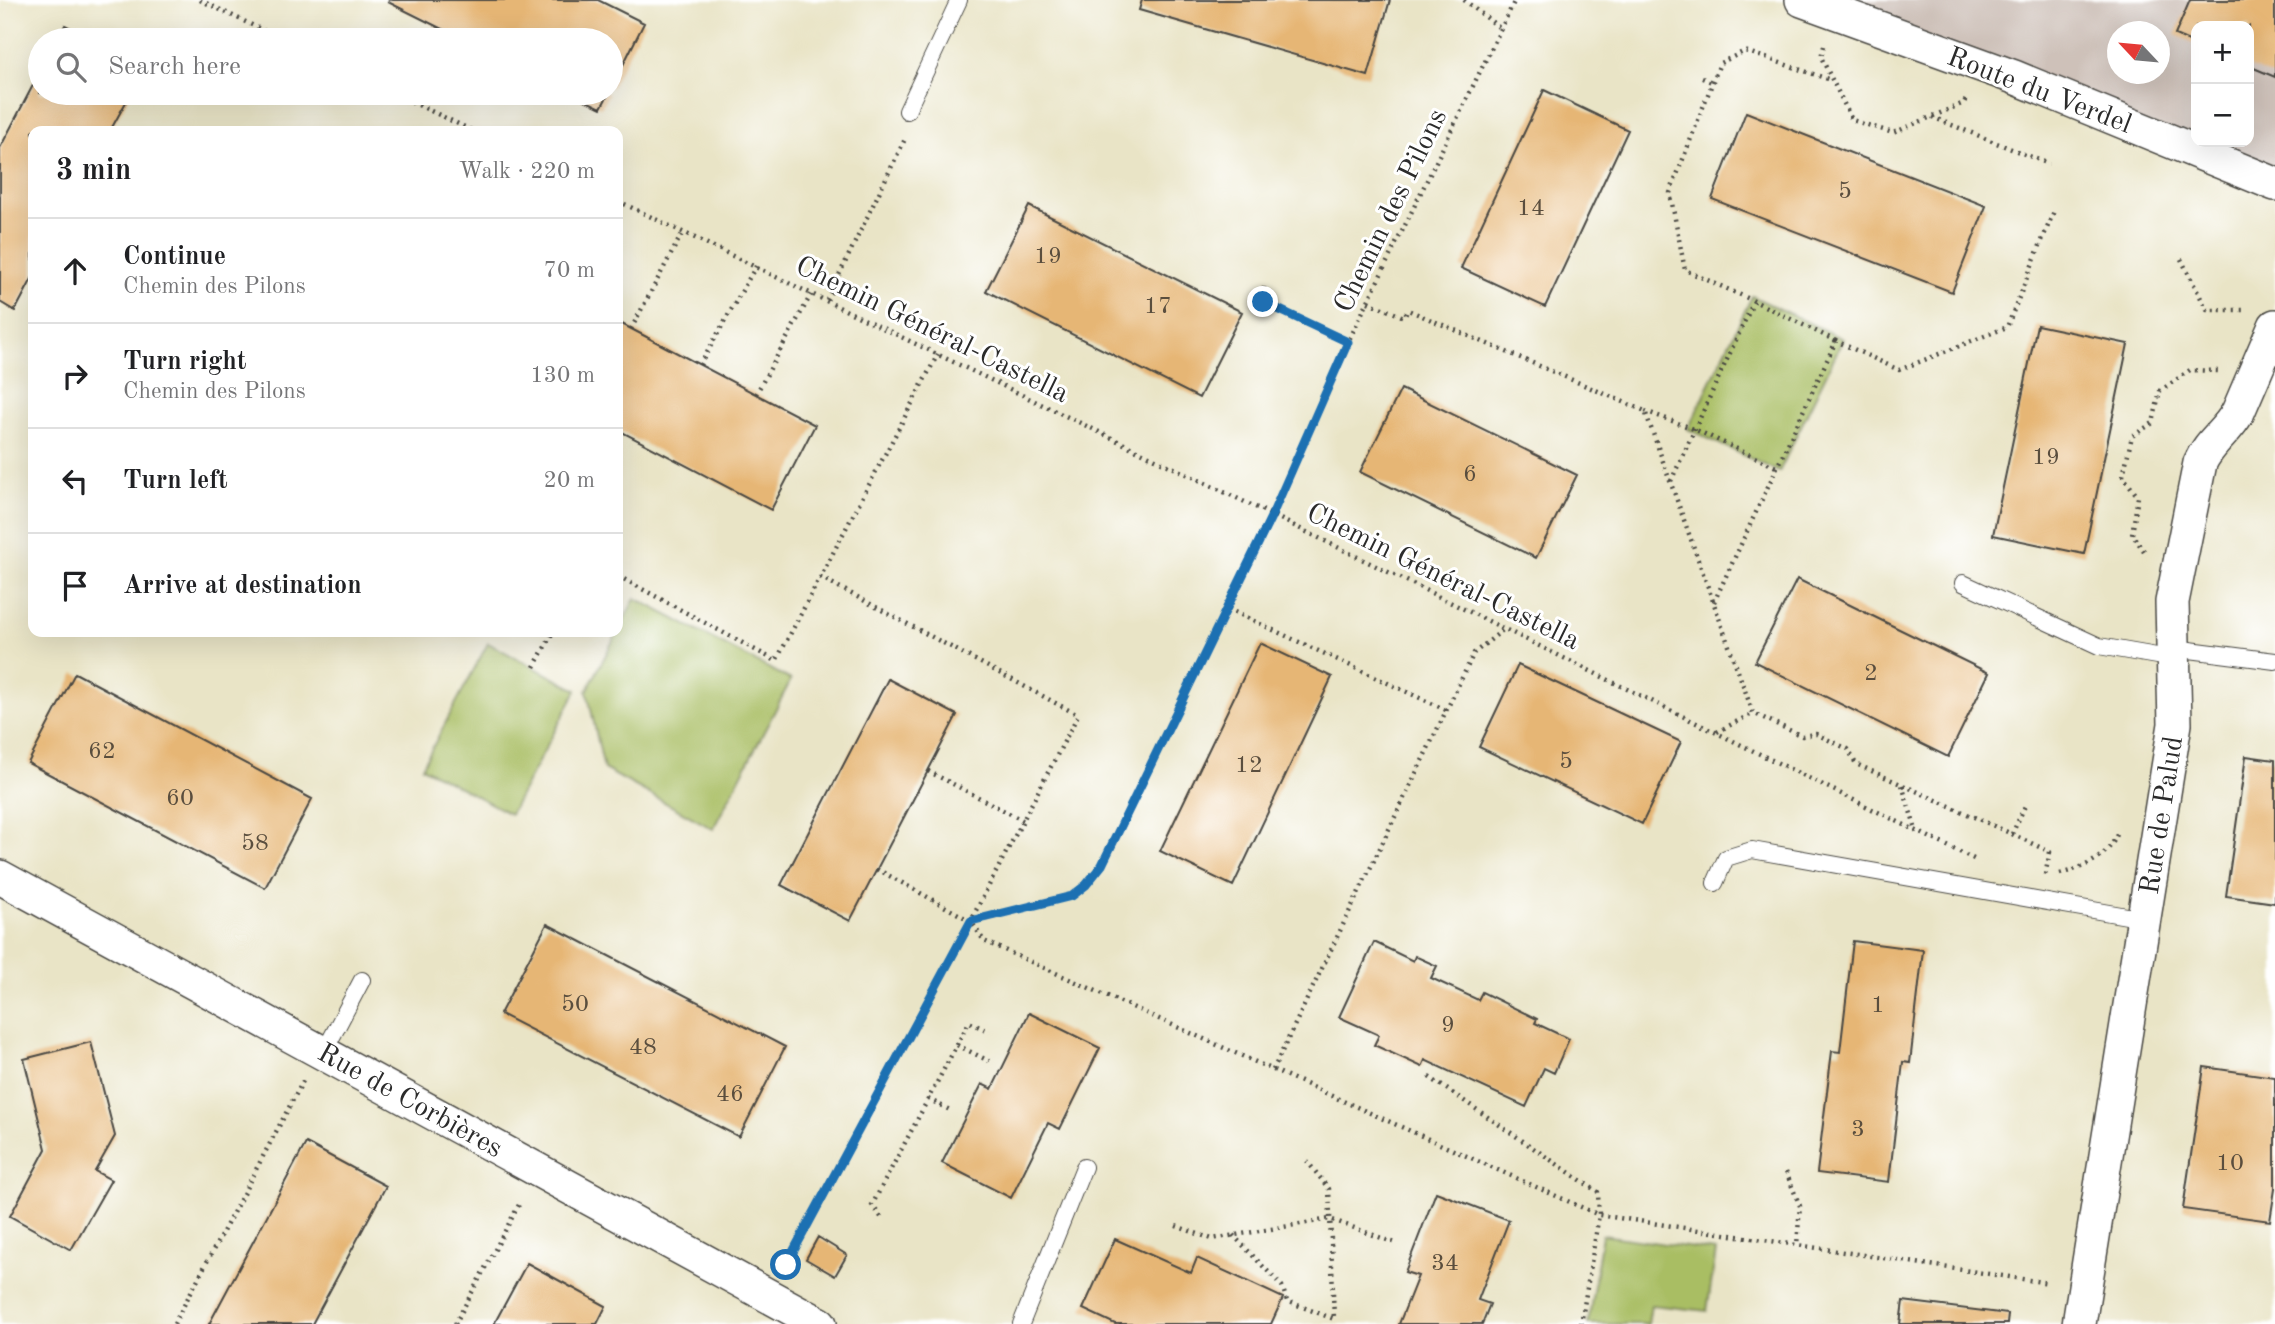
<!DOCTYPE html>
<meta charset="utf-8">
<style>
:root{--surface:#fff;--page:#f6f6f6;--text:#202124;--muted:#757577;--line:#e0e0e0}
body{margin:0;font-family:"Old Standard TT",serif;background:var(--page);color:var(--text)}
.controls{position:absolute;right:21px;top:21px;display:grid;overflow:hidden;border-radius:14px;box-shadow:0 7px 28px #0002}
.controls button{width:63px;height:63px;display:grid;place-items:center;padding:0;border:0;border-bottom:2px solid var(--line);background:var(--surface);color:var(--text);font:35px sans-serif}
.compass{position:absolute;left:2107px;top:21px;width:63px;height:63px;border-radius:50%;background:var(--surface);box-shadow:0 7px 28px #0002;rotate:296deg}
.stop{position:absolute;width:21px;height:21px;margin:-16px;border:5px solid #1f6fb2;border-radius:50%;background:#fff}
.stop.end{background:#1f6fb2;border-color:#fff;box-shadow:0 2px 7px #0008}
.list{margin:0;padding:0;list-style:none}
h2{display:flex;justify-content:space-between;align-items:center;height:91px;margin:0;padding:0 28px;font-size:30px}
h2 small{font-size:23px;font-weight:400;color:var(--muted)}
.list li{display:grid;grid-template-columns:46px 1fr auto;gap:21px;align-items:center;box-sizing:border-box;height:105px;padding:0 28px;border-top:2px solid var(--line)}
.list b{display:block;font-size:26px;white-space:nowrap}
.list p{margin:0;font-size:23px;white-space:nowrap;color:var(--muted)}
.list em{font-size:23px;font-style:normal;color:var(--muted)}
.icon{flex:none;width:38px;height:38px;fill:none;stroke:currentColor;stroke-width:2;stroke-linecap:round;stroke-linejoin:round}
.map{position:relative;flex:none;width:2275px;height:1324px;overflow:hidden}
.search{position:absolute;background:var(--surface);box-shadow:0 7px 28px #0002;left:28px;top:28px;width:595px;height:77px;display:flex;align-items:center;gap:18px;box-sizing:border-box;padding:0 24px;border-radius:38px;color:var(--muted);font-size:26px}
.panel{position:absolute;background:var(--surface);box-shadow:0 7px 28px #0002;left:28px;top:126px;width:595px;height:511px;border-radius:14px}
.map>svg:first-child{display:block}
.industrial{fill:#cec1b9;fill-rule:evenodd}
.green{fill:#a9be63;stroke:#6a7447;stroke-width:2}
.building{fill:#e6b675}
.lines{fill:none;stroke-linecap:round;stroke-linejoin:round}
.lane-casing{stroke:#484742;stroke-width:18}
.street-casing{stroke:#484742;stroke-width:36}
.path{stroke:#484742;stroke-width:4.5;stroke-dasharray:2 5;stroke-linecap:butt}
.lane{stroke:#fff;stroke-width:16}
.street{stroke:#fff;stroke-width:33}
.route{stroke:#1f6fb2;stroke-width:9}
.labels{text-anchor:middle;stroke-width:6;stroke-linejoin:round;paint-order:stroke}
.number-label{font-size:24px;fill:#5a4e3e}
.street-label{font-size:28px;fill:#2b2b2b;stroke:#fff}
</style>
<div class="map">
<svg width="2275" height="1324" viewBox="0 0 2275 1324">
<rect width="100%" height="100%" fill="#fff"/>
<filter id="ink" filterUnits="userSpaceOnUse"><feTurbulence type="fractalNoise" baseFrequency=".0143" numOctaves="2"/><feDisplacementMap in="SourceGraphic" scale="14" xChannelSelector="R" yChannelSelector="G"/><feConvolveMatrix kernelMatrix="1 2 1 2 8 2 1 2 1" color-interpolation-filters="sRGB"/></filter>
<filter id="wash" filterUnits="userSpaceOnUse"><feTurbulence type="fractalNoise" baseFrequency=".00686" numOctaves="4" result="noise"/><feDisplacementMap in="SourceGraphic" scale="28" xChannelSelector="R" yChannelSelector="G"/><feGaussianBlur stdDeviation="1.57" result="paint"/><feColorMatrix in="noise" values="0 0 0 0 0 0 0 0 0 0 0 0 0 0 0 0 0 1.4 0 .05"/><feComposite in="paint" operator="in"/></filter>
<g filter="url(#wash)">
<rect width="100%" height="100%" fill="#e9e4c6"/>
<path class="industrial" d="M1802 0H2275V184ZM2196 26H2249V142H2196ZM2118 32H2160V74H2118Z"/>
<path class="green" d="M1752 296 1843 339 1779 472 1688 429Z
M635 598 791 680 713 829 604 769 587 691Z
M488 643 577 690 510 814 422 767Z
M1602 1235 1716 1251 1707 1311 1651 1305 1648 1324H1588Z"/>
<g id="blocks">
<path class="building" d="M389 0H598L644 23 611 89V40H464L388 2Z
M1142 0H1390L1368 76 1139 10Z
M2190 0H2275V77L2249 66V26H2196V44L2175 35Z
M65 25 93 40H57Z
M40 72V93H131L110 131H33V277L15 311 0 302V148Z
M1544 90 1628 130 1545 307 1461 268Z
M570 93H609L601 108Z
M1746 112 1986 206 1952 292 1712 199Z
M1029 206 1242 312 1199 398 986 291Z
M618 322 815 425 771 510 618 430Z
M2037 325 2128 344 2084 554 1993 535Z
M1401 389 1577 475 1536 558 1360 472Z
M1797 579 1989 673 1948 757 1755 662Z
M1260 643 1332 677 1233 886 1160 851Z
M1518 665 1681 742 1642 824 1479 747Z
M75 673 312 799 265 888 28 763Z
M888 679 957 715 850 921 781 885Z
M2246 756 2275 760V903L2226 896Z
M547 924 785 1047 739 1137 500 1014Z
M1853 941 1923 950 1910 1063 1903 1062 1889 1182 1817 1173 1832 1051 1840 1052Z
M1374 942 1413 961 1415 956 1437 966 1431 978 1478 1000 1482 992 1537 1019 1535 1023 1569 1039 1554 1073 1544 1068 1526 1107 1425 1060 1422 1067 1374 1045 1379 1035 1339 1017Z
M1029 1013 1100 1048 1060 1129 1048 1123 1011 1198 942 1163 982 1084 992 1089Z
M91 1042 115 1136 95 1171 111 1180 71 1250 10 1216 46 1149 24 1059Z
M2204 1067 2275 1077V1189L2270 1221 2183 1209Z
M306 1143 386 1186 312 1324H209Z
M1436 1192 1509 1220 1478 1300 1490 1304 1482 1324H1399L1418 1276 1405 1272Z
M818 1237 847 1255 835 1276 806 1259Z
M1115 1239 1191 1273 1197 1258 1283 1298 1271 1324H1115L1083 1309Z
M527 1263 606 1306 597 1324H494Z
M1903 1301 2008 1314 2007 1324H1900Z"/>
</g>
</g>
<g filter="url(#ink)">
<use href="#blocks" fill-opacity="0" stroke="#484742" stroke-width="2"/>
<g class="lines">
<defs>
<path id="lane" d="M907 111 959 0
M1963 583 2099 646 2174 659
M2174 648 2275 661
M1715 883 1726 858 1752 850 2144 919
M324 1052 362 980
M1021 1324 1084 1167"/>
<path id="street" d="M1802 0 2014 77 2275 184
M0 877 820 1324
M2079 1324 2175 724 2172 602 2200 463C2209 442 2227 432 2238 412L2275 326"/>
</defs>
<use href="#lane" class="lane-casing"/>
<use href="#street" class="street-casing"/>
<path class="path" d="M200 0 283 40
M1464 0 1501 29
M1824 46 1821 57 1852 120 1893 133 1964 103 1967 97
M1702 78 1712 82
M393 93 473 131
M1932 117 2049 164
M618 201 1272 515 1974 859
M2181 259 2207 310H2243
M1264 287 1263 302 1348 342
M827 300 906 137
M1754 301 1685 270 1670 193 1720 63 1745 51 1831 80
M1368 302 1404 317 1408 310 1645 411 1753 713 1802 736 1816 734 1848 749 1856 764 2012 834 2025 806
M631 329 683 232
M700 365 756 266
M756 394 812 293
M1645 411 1694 429 1776 467
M1671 481 1754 301 1836 341
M2144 551 2132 534 2138 497 2123 476 2132 436 2153 423 2160 391 2190 370 2218 371
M618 576 776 661 938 354
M820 577 1078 715 971 920
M1714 602 1836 341 1899 370 2007 327 2054 211
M1228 609 1446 710
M534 667 553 632
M1717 732 1753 713
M928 771 1024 821
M1902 785 1916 830
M2012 834 2050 852 2045 875
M877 869 971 921 984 941 1599 1215 2049 1283
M2060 874C2085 867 2108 858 2118 832
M957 1045 989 1061
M1273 1070 1474 653 1504 629
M1429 1077 1598 1192 1599 1215 1581 1324
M928 1099 952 1111
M1786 1172 1800 1206 1797 1245
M881 1217 872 1205 969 1022 986 1030
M1176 1226 1212 1239 1330 1219 1398 1244
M1233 1235 1282 1286 1287 1301 1334 1319 1329 1189 1307 1161
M786 1265 971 921 1072 896 1086 885 1102 865 1272 515 1348 342 1515 0
M174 1324 303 1081
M455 1324 521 1201"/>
<use href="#lane" class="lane"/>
<use href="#street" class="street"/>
</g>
</g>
<g class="lines" filter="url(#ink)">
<path class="route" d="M786 1265 971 921 1072 896 1086 885 1102 865 1272 515 1348 342 1263 302"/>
</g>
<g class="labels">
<g class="number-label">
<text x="1845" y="198">5</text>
<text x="1531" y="215">14</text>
<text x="1048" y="263">19</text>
<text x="1158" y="313">17</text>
<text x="2046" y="464">19</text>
<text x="1470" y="481">6</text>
<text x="1871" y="680">2</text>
<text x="102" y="758">62</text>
<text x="1566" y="768">5</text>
<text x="1249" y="772">12</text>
<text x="180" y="805">60</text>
<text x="255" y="850">58</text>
<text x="575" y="1011">50</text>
<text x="1878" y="1012">1</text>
<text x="1448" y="1032">9</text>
<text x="643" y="1054">48</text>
<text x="730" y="1101">46</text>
<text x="1858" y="1136">3</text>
<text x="2230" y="1170">10</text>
<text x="1445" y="1270">34</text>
</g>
<g class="street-label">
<text transform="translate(2040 89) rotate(21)" y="10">Route du Verdel</text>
<text transform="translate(1389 210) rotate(-64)" y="10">Chemin des Pilons</text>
<text transform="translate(933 328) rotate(26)" y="10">Chemin Général-Castella</text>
<text transform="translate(1444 575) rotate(26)" y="10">Chemin Général-Castella</text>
<text transform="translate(2160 815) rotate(-81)" y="10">Rue de Palud</text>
<text transform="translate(411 1099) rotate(29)" y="10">Rue de Corbières</text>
</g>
</g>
</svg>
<div class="controls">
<button>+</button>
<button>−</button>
</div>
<svg class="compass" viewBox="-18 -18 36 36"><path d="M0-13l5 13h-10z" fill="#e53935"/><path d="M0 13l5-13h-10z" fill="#757577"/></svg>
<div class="stop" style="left:786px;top:1265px"></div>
<div class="stop end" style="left:1263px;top:302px"></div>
<div class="search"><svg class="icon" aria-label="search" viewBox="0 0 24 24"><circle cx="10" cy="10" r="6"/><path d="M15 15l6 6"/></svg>Search here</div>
<section class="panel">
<h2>3 min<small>Walk · 220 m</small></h2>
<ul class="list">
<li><svg class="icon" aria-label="ahead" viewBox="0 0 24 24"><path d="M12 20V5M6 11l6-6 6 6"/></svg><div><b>Continue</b><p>Chemin des Pilons</p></div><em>70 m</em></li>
<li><svg class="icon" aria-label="right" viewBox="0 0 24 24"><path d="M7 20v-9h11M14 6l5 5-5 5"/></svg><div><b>Turn right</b><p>Chemin des Pilons</p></div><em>130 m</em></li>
<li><svg class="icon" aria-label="left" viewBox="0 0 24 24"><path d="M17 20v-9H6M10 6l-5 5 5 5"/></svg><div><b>Turn left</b></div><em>20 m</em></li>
<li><svg class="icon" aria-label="arrive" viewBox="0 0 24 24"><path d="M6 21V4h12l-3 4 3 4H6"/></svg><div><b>Arrive at destination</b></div></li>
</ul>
</section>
</div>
